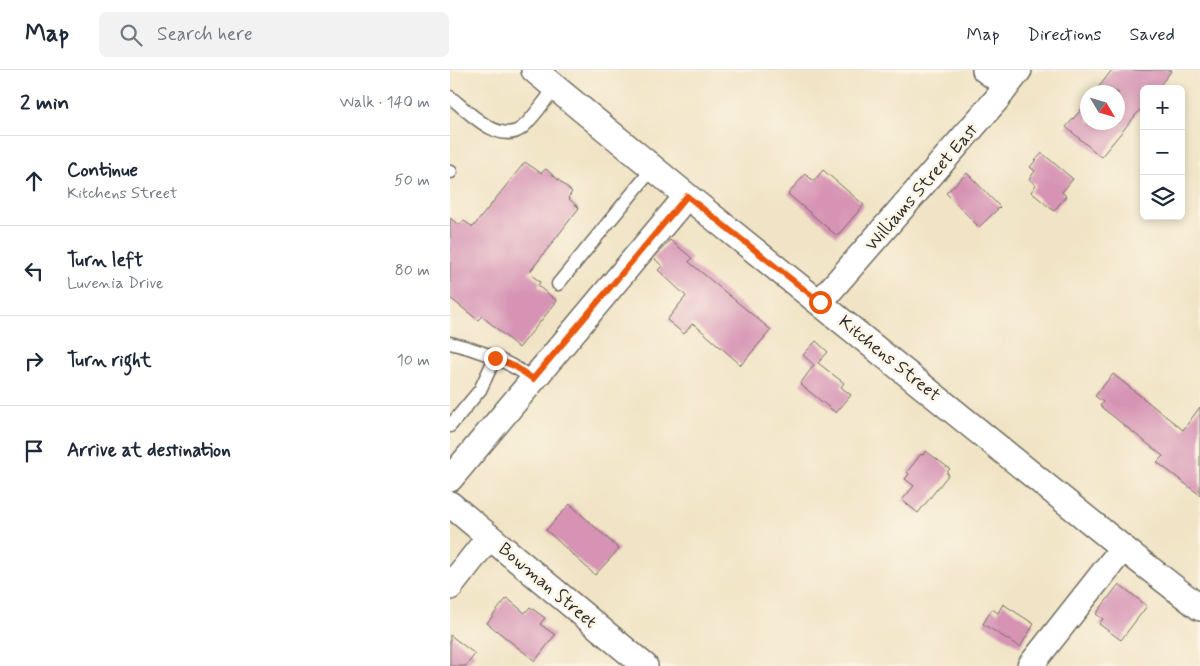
<!DOCTYPE html>
<meta charset="utf-8">
<style>
:root{--surface:#fff;--page:#f2f2f3;--text:#1f2937;--muted:#747a83;--line:#e0e1e3}
body{margin:0;font-family:Mynerve,sans-serif;background:var(--page);color:var(--text)}
.controls{position:absolute;right:15px;top:15px;display:grid;overflow:hidden;border-radius:8px;box-shadow:0 2px 8px #0003}
.controls button{width:45px;height:45px;display:grid;place-items:center;padding:0;border:0;border-bottom:1px solid var(--line);background:var(--surface);color:var(--text);font:25px sans-serif}
.compass{position:absolute;left:630px;top:15px;width:45px;height:45px;border-radius:50%;background:var(--surface);box-shadow:0 2px 8px #0003;rotate:128deg}
.stop{position:absolute;width:15px;height:15px;margin:-11px;border:4px solid #ea580c;border-radius:50%;background:#fff}
.stop.end{background:#ea580c;border-color:#fff;box-shadow:0 1px 5px #0008}
.list{margin:0;padding:0;list-style:none}
h2{display:flex;justify-content:space-between;align-items:center;height:65px;margin:0;padding:0 20px;font-size:21px}
h2 small{font-size:16px;font-weight:400;color:var(--muted)}
.list li{display:grid;grid-template-columns:32px 1fr auto;gap:15px;align-items:center;box-sizing:border-box;height:90px;padding:0 20px;border-top:1px solid var(--line)}
.list b{display:block;font-size:19px;white-space:nowrap}
.list p{margin:0;font-size:16px;white-space:nowrap;color:var(--muted)}
.list em{font-size:16px;font-style:normal;color:var(--muted)}
.icon{flex:none;width:28px;height:28px;fill:none;stroke:currentColor;stroke-width:2;stroke-linecap:round;stroke-linejoin:round}
.map{position:relative;flex:none;width:750px;height:596px;overflow:hidden}
header{display:flex;align-items:center;gap:30px;box-sizing:border-box;height:70px;padding:0 25px;background:var(--surface);border-bottom:1px solid var(--line)}
header strong{font-size:24px}
nav{display:flex;gap:28px;margin-inline-start:auto;font-size:18px}
.search{width:350px;height:45px;background:var(--page);display:flex;align-items:center;gap:12px;box-sizing:border-box;padding:0 18px;border-radius:8px;color:var(--muted);font-size:19px}
main{display:flex}
aside{flex:1;background:var(--surface)}
.map>svg:first-child{display:block}
.building{fill:#d693b4}
.lines{fill:none;stroke-linecap:round;stroke-linejoin:round}
.lane-casing{stroke:#706c61;stroke-width:15}
.street-casing{stroke:#706c61;stroke-width:28}
.lane{stroke:#fff;stroke-width:12}
.street{stroke:#fff;stroke-width:25}
.route{stroke:#ea580c;stroke-width:6}
.labels{text-anchor:middle;stroke-width:5;stroke-linejoin:round;paint-order:stroke}
.street-label{font-size:18px;fill:#2b2b2b;stroke:#fcf5e5}
</style>
<header>
<strong>Map</strong>
<div class="search"><svg class="icon" aria-label="search" viewBox="0 0 24 24"><circle cx="10" cy="10" r="6"/><path d="M15 15l6 6"/></svg>Search here</div>
<nav><a>Map</a><a>Directions</a><a>Saved</a></nav>
</header>
<main>
<aside>
<h2>2 min<small>Walk · 140 m</small></h2>
<ul class="list">
<li><svg class="icon" aria-label="ahead" viewBox="0 0 24 24"><path d="M12 20V5M6 11l6-6 6 6"/></svg><div><b>Continue</b><p>Kitchens Street</p></div><em>50 m</em></li>
<li><svg class="icon" aria-label="left" viewBox="0 0 24 24"><path d="M17 20v-9H6M10 6l-5 5 5 5"/></svg><div><b>Turn left</b><p>Luvenia Drive</p></div><em>80 m</em></li>
<li><svg class="icon" aria-label="right" viewBox="0 0 24 24"><path d="M7 20v-9h11M14 6l5 5-5 5"/></svg><div><b>Turn right</b></div><em>10 m</em></li>
<li><svg class="icon" aria-label="arrive" viewBox="0 0 24 24"><path d="M6 21V4h12l-3 4 3 4H6"/></svg><div><b>Arrive at destination</b></div></li>
</ul>
</aside>
<div class="map">
<svg width="750" height="596" viewBox="0 0 750 596">
<rect width="100%" height="100%" fill="#fcf5e5"/>
<filter id="ink" filterUnits="userSpaceOnUse"><feTurbulence type="fractalNoise" baseFrequency=".02" numOctaves="2"/><feDisplacementMap in="SourceGraphic" scale="10" xChannelSelector="R" yChannelSelector="G"/><feConvolveMatrix kernelMatrix="1 2 1 2 8 2 1 2 1" color-interpolation-filters="sRGB"/></filter>
<filter id="wash" filterUnits="userSpaceOnUse"><feTurbulence type="fractalNoise" baseFrequency=".0096" numOctaves="4" result="noise"/><feDisplacementMap in="SourceGraphic" scale="20" xChannelSelector="R" yChannelSelector="G"/><feGaussianBlur stdDeviation="1.12" result="paint"/><feColorMatrix in="noise" values="0 0 0 0 0 0 0 0 0 0 0 0 0 0 0 0 0 1.4 0 .05"/><feComposite in="paint" operator="in"/></filter>
<g filter="url(#wash)">
<rect width="100%" height="100%" fill="#f1e4c6"/>
<g id="blocks">
<path class="building" d="M662 0H722L707 19H694V35L651 87 616 57 638 32V52H668V22H645Z
M592 83 623 109 612 122 616 126 604 141 581 122 586 115 579 109 585 101 580 97Z
M75 92 91 103 96 99 122 122 118 128 129 138 79 203 90 212 88 216 107 231 69 278 32 246 28 250 0 228V148L9 155 14 151 23 157Z
M373 100 414 135 387 166 338 124 355 104 364 111Z
M517 103 550 137 529 157 496 123Z
M220 170 242 188 239 192 321 260 291 295 245 255 242 254 234 264 217 250 236 226 208 200 212 196 204 188Z
M366 271 378 282 368 293 394 313 391 317 401 325 386 343 350 314 364 295 353 285Z
M663 304 733 360 750 337V425L707 392 713 386 650 336 653 332 645 326Z
M476 381 500 399 496 403 499 404 468 443 452 430 464 416 455 409 459 404 457 402 471 384 473 385Z
M120 434 169 479 145 505 96 460Z
M669 514 697 536 671 570 649 554 653 549 646 544Z
M57 528 75 543 80 537 95 548 90 554 105 565 85 591 37 553Z
M553 534 584 554 570 577 533 554 542 539 548 543Z
M0 565 25 584 16 596H0Z"/>
</g>
</g>
<g filter="url(#ink)">
<use href="#blocks" fill-opacity="0" stroke="#706c61" stroke-width="1"/>
<g class="lines">
<defs>
<path id="lane" d="M0 27C17 40 50 77 73 57 85 46 95 30 105 18
M0 102H1
M108 214 203 98
M0 273C30 280 58 291 83 309
M0 356 30 320 45 288"/>
<path id="street" d="M84 0 237 126 673 478 750 538
M535 0 557 16
M370 232 547 29 569 0
M0 409 237 126
M0 434 195 596
M0 517 39 467
M580 596 673 478"/>
</defs>
<use href="#lane" class="lane-casing"/>
<use href="#street" class="street-casing"/>
<use href="#lane" class="lane"/>
<use href="#street" class="street"/>
</g>
</g>
<g class="lines" filter="url(#ink)">
<path class="route" d="M45 288 66 297 83 309 237 126 370 232"/>
</g>
<g class="labels">
<g class="street-label">
<text transform="translate(471 117) rotate(-49)" y="6">Williams Street East</text>
<text transform="translate(440 288) rotate(39)" y="6">Kitchens Street</text>
<text transform="translate(98 515) rotate(40)" y="6">Bowman Street</text>
</g>
</g>
</svg>
<div class="controls">
<button>+</button>
<button>−</button>
<button><svg class="icon" aria-label="layers" viewBox="0 0 24 24"><path d="M12 4l9 5-9 5-9-5zM3 14l9 5 9-5"/></svg></button>
</div>
<svg class="compass" viewBox="-18 -18 36 36"><path d="M0-13l5 13h-10z" fill="#e53935"/><path d="M0 13l5-13h-10z" fill="#747a83"/></svg>
<div class="stop" style="left:370px;top:232px"></div>
<div class="stop end" style="left:45px;top:288px"></div>
</div>
</main>
